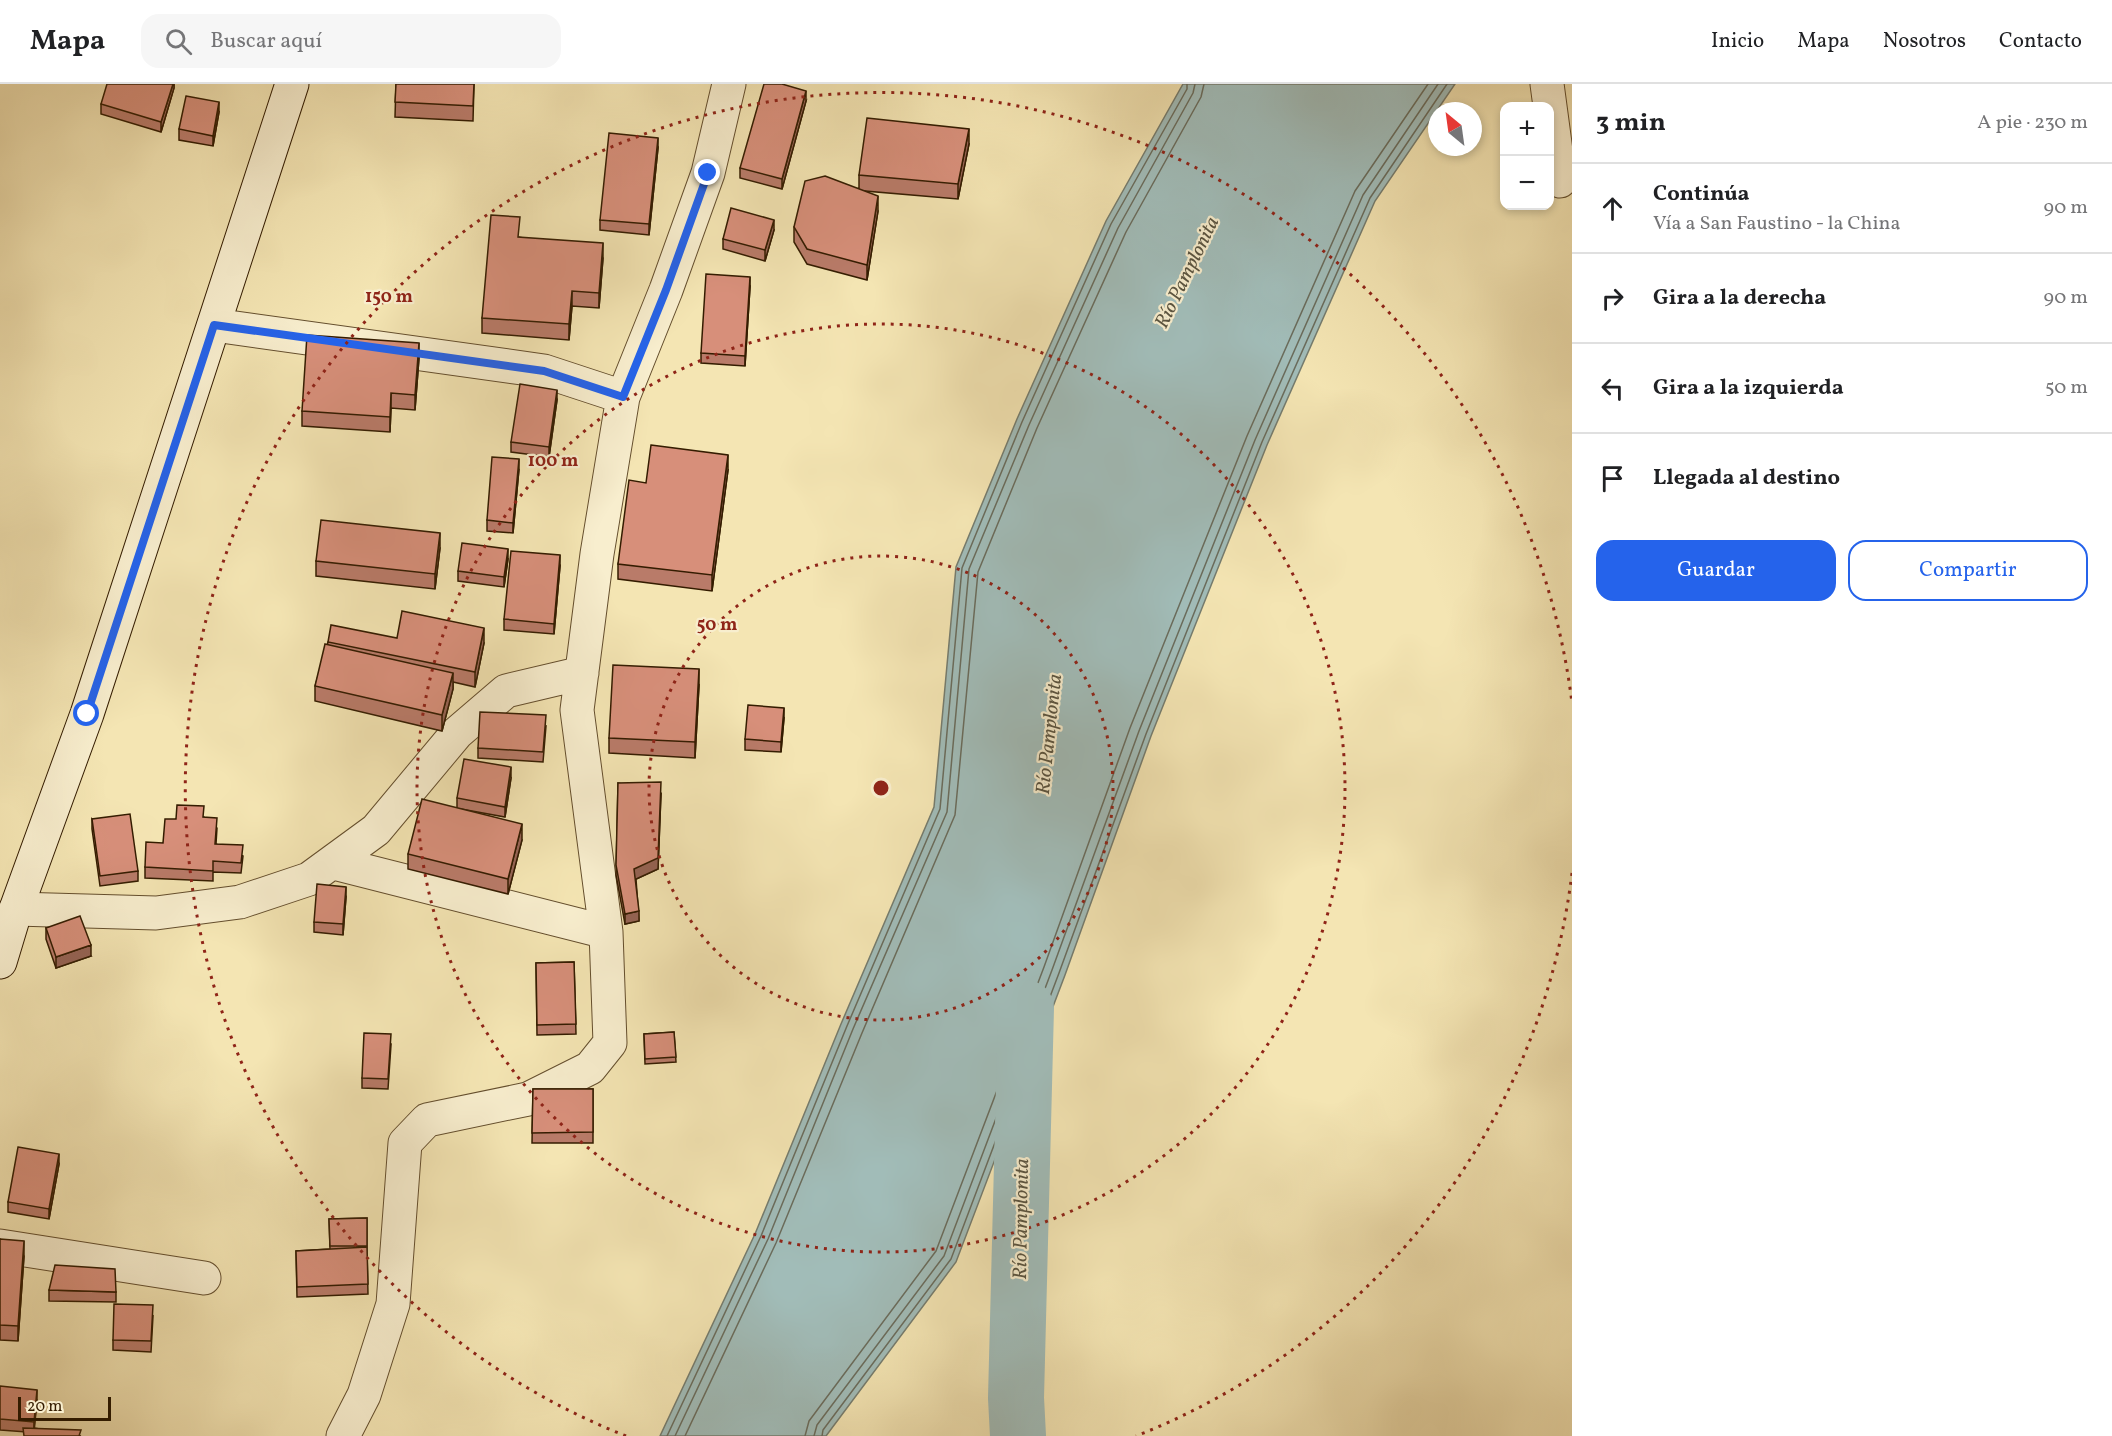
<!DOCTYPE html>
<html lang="es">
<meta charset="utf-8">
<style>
:root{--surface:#fff;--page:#f6f6f6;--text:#202124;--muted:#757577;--line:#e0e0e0;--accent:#2563eb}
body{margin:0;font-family:Vollkorn,serif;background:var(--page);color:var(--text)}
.controls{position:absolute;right:18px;top:18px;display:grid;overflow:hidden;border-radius:12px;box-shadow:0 3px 9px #0003}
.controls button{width:54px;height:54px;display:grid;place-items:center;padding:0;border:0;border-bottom:2px solid var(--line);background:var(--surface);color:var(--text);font:30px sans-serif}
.compass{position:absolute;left:1428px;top:18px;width:54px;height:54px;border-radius:50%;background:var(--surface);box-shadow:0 3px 9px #0003;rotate:331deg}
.scale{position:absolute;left:18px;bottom:15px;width:93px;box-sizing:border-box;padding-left:6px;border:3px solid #341c00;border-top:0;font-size:16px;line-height:21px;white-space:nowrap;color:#341c00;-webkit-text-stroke:4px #f8eece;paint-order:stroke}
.stop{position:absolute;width:18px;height:18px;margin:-14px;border:4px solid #2563eb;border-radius:50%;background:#fff}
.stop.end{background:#2563eb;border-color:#fff;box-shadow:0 2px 6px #0008}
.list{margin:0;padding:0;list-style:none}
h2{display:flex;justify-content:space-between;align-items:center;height:78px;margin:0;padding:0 24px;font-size:26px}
h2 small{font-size:20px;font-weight:400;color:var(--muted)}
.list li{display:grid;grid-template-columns:39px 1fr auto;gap:18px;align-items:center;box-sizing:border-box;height:90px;padding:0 24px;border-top:2px solid var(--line)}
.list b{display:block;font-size:22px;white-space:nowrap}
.list p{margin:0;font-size:20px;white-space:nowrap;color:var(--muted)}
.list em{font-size:20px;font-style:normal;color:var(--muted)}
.actions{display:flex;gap:12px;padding:18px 24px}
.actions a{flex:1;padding:14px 0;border:2px solid var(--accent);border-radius:18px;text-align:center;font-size:21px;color:var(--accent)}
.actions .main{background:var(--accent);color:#fff}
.icon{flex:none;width:33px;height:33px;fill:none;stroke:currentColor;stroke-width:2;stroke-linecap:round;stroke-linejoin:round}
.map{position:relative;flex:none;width:1572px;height:1352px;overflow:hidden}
header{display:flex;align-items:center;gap:36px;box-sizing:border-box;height:84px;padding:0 30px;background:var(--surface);border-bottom:2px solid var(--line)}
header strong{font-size:28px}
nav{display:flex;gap:33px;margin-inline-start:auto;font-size:21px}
.search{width:420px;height:54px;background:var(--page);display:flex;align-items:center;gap:15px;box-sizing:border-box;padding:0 21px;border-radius:18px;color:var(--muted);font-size:22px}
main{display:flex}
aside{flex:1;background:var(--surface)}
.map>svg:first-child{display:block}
.water{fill:#a1bcb8;stroke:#757c6e;stroke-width:1.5}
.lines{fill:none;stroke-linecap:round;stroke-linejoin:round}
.shore{stroke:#6a6c5c;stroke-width:1.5}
.river{stroke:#a1bcb8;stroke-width:56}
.street-casing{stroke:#644e2d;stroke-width:35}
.secondary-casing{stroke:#341c00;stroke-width:35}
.street{stroke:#f8eece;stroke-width:33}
.secondary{stroke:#f8eece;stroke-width:33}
.wall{fill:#b97b69;stroke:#341c00;stroke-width:1.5}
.shaded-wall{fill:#966455;stroke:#341c00;stroke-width:1.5}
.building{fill:#d78f7a;stroke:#341c00;stroke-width:1.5}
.route{stroke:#2563eb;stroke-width:8}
.ring{fill:none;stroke:#8f2418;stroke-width:3;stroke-dasharray:3 6}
.labels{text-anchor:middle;stroke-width:4.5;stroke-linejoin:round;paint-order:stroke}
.water-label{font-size:20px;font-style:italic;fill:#5a5440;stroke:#f8eece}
.centre{fill:#8f2418;stroke:#f8eece;stroke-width:3}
.ring-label{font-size:18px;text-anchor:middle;font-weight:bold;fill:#8f2418;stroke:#f8eece;stroke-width:4.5;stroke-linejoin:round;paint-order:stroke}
</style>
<header>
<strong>Mapa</strong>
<div class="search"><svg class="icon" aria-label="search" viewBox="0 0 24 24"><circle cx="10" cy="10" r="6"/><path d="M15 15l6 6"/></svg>Buscar aquí</div>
<nav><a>Inicio</a><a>Mapa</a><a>Nosotros</a><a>Contacto</a></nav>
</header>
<main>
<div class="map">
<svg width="1572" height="1352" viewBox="0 0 1572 1352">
<rect width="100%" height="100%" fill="#f4e5b3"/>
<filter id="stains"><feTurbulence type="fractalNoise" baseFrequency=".00333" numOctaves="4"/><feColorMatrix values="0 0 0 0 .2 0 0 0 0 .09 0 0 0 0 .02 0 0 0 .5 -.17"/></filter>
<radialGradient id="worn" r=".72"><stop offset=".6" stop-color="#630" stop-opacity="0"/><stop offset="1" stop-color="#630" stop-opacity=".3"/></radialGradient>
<path class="water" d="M1183 0H1455L1375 117 1267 361 1151 652 1065 891 956 1178 826 1352H660L755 1150 841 940 934 723 956 483 1017 335 1106 137Z"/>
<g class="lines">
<path class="shore" d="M667 1352 761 1152 847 942 940 725 962 484 1022 338 1111 140 1187 5V0
M675 1352 768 1155 853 945 947 728 969 485 1029 341 1118 144 1193 9 1195 0
M685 1352 776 1159 862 949 955 731 978 488 1037 344 1126 148 1201 13 1204 0
M805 1352 809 1337 936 1167 1044 883 1130 644 1247 352 1355 107 1428 0
M814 1352 817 1341 944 1172 1052 886 1139 647 1255 356 1363 111 1438 0
M822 1352 823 1346 951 1175 1059 889 1146 650 1262 358 1370 114 1447 0"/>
<path class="river" d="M1018 1352 1016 1314 1026 924"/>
<defs>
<path id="street" d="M1547 0 1560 97
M214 241 544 287 623 313
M334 779 606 848
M16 825 156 829 240 818 309 795 376 746 457 649 506 607 582 589
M0 1162 204 1194
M343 1352 364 1311 393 1220 405 1059 427 1036 528 1015 590 984 610 959 606 848 577 626 597 470 623 313 666 206 708 89 729 0"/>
<path id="secondary" d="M0 878 16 825 87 630 292 0"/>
</defs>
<use href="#street" class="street-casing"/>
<use href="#secondary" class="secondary-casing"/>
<use href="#street" class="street"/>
<use href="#secondary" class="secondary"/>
</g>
<path class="wall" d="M174 0V4L161 48 101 30V20Z
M396 0H474L473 37 395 33Z
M806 17 782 105 740 94V84Z
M219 28 213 62 179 56V45Z
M969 60 958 115 864 107 878 127 867 196 807 180 794 158V143L859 104V91Z
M658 64 649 151 600 146V136Z
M774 146 765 177 723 165V155Z
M519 153 603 174 599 224 572 222 569 256 482 249V234Z
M750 203 745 282 701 279V269Z
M419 274 415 326 391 324 390 348 302 342V327Z
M557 316 549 373 511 368V358Z
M519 385 513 449 487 447V436Z
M728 386 712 507 618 495V480L646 399Z
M440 464 435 505 316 492V477Z
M508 475 504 503 458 497V487Z
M560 482 554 550 504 546V535Z
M328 558 484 559 475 603 453 598V605L442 647 315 617V602Z
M699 601 695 674 609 669V654Z
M784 634 781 668 745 666V655Z
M546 642 543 678 478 674V664Z
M511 694 505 733 461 725 522 756 508 810 408 785V770L457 724V714Z
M618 699 661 709 658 785 636 795 639 837 625 840 616 791Z
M204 733 217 744 216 760 243 772 241 789 213 788V797L145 794V783L163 759 176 735Z
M92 735 138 787V797L100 802 92 745Z
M346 813 343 851 314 848V838Z
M46 844 91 872 56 884 46 855Z
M574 878 576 950 537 951 536 879Z
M674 948 676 978 645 980 644 950Z
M391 961 388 1005 362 1004V994Z
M533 1005H593V1059H532Z
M59 1080 49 1135 8 1128V1118Z
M367 1134V1167L368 1210 297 1213 296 1167 330 1165 329 1135Z
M0 1155 24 1172 18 1257 0 1256Z
M49 1206 116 1208V1218L49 1217Z
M153 1232 151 1268 113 1266V1256Z
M0 1307 37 1316 34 1344 81 1352 0 1346Z"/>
<path class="shaded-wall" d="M173 0H174V4L161 48V38Z
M806 7V17L782 105V95Z
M219 18V28L213 62V52Z
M969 45V60L958 115V100Z
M658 54V64L649 151V140Z
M878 112V127L867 196V181Z
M774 136V146L765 177V166Z
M603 159V174L599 224V209Z
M750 193V203L745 282V272Z
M572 207V222L569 256V240Z
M419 259V274L415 326V311Z
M557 306V316L549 373V363Z
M391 309V324L390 348V333Z
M728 371V386L712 507V491Z
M519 375V385L513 449V439Z
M440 449V464L435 505V490Z
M508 465V475L504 503V493Z
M560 471V482L554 550V540Z
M484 544V559L475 603V588Z
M699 585V601L695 674V658Z
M453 589V605L442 647V631Z
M784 624V634L781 668V658Z
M511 683V694L505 733V723Z
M661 709 658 785 634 796V785Z
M522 740V756L508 810V795Z
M346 803V813L343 851V840Z
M639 827V837L625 840V830Z
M91 861V872L56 884V873Z
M59 1070V1080L49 1135V1125Z
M24 1157V1172L18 1257V1242Z
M37 1306V1316L34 1349V1338Z"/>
<path class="building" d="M107 0H173L161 38 101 20Z
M396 0H474L473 22 395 18Z
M764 0H782L806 7 782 95 740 84Z
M186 12 219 18 213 52 179 45Z
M867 34 969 45 958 100 859 91Z
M609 49 658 54 649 140 600 136Z
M825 92 878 112 867 181 807 165 794 143 805 97Z
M731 124 774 136 765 166 723 155Z
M491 131 520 133 518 153 603 159 599 209 572 207 569 240 482 234Z
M706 190 750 193 745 272 701 269Z
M307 251 419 259 415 311 391 309 390 333 302 327Z
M520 300 557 306 549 363 511 358Z
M651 361 728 371 712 491 618 480 629 396 646 399Z
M492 373 519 375 513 439 487 436Z
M321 436 440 449 435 490 316 477Z
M462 459 508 465 504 493 458 487Z
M511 467 560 471 554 540 504 535Z
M402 527 484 544 475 588 328 558 331 541 397 554Z
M325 560 453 589 442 631 315 602Z
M613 581 699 585 695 658 609 654Z
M748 621 784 624 781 658 745 655Z
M480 628 546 631 543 668 478 664Z
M464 675 511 683 505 723 457 714Z
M661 698 658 774 634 785 639 827 625 830 616 781 618 699Z
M422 715 522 740 508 795 408 770Z
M177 721 204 722 203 733 217 734 215 760 243 761 241 779 213 777V787L145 783 146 758 163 759 165 735H176Z
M130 730 138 787 100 792 92 735Z
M317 800 346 803 343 840 314 838Z
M80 832 91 861 56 873 46 844Z
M574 878 576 940 537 941 536 879Z
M674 948 676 973 645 975 644 950Z
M364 949 391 950 388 995 362 994Z
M533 1005H593V1048L532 1049Z
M18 1063 59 1070 49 1125 8 1118Z
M367 1134V1162H330L329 1135Z
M0 1155 24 1157 18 1242 0 1241Z
M367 1163 368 1200 297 1203 296 1167Z
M55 1181 115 1185 116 1208 49 1206Z
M114 1220 153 1221 151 1257 113 1256Z
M0 1302 37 1306 34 1338 0 1335Z
M23 1344 81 1346 79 1352H24Z"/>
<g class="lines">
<path class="route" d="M87 630 214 241 544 287 623 313 666 206 708 89"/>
</g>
<g class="ring">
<circle cx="881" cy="704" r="232"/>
<circle cx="881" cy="704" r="464"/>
<path d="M1572 789A696 696 0 0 1 1136 1352M626 1352A696 696 0 1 1 1572 619"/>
</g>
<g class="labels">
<g class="water-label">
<text transform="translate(1186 188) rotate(-64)" y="7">Río Pamplonita</text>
<text transform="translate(1048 650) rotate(-84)" y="7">Río Pamplonita</text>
<text transform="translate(1020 1135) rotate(-89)" y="7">Río Pamplonita</text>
</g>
</g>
<circle cx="881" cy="704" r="9" class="centre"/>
<g class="ring-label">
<text x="389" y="218">150 m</text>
<text x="553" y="382">100 m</text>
<text x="717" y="546">50 m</text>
</g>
<rect width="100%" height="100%" filter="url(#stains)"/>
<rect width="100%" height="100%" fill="url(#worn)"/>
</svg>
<div class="controls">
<button>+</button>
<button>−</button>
</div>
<svg class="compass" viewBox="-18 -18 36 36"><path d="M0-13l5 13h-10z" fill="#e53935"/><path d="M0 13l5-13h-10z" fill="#757577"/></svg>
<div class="scale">20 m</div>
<div class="stop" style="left:87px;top:630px"></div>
<div class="stop end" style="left:708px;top:89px"></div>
</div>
<aside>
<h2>3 min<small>A pie · 230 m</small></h2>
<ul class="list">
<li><svg class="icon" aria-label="ahead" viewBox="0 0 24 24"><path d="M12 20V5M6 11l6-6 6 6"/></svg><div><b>Continúa</b><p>Vía a San Faustino - la China</p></div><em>90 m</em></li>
<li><svg class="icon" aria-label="right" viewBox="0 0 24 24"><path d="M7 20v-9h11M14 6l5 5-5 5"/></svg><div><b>Gira a la derecha</b></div><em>90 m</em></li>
<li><svg class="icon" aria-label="left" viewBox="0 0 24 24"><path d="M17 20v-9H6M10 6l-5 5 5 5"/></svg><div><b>Gira a la izquierda</b></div><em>50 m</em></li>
<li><svg class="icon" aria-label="arrive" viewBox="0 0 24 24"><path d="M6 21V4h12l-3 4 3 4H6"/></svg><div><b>Llegada al destino</b></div></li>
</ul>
<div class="actions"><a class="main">Guardar</a><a>Compartir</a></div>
</aside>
</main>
